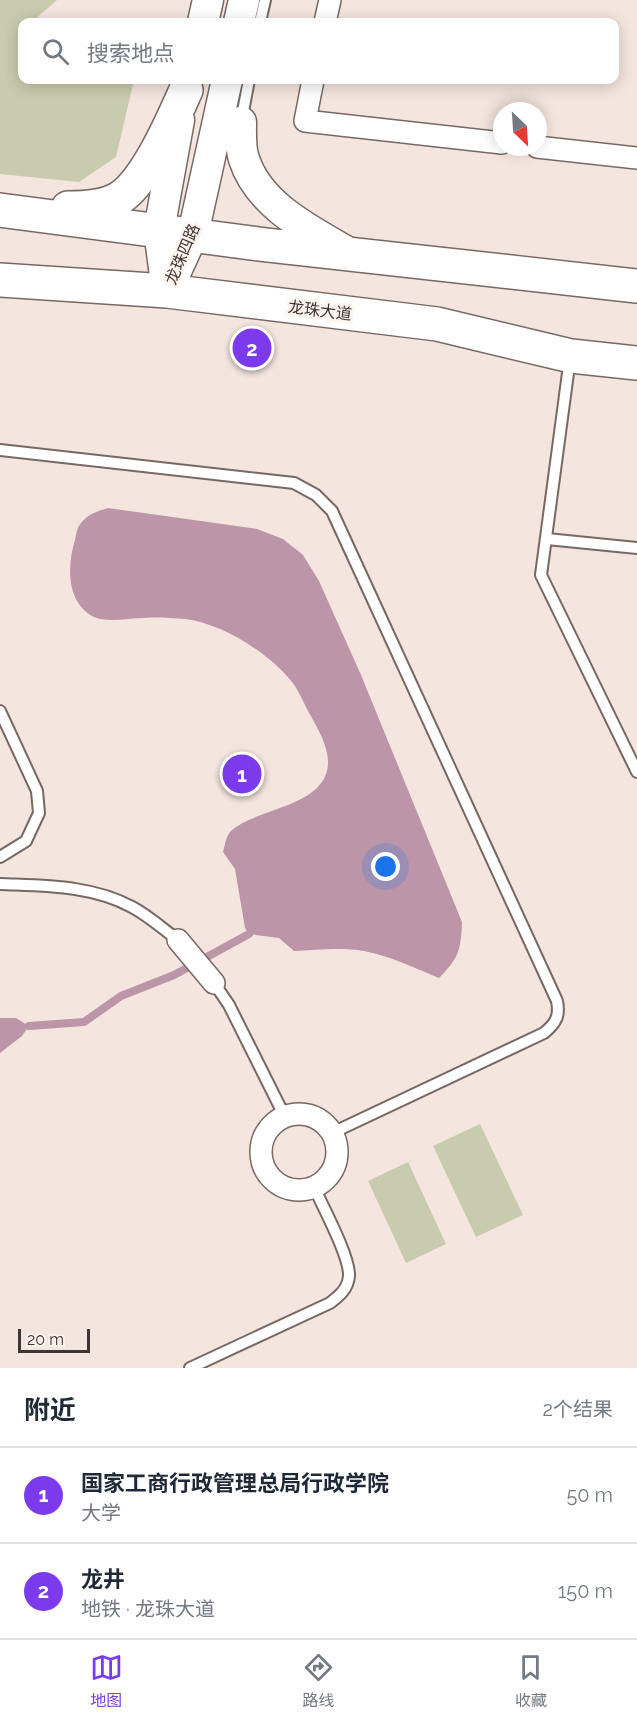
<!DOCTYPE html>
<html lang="zh">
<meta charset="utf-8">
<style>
:root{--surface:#fff;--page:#f2f2f3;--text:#1f2937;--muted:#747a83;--line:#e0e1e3;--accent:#7c3aed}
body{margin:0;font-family:Raleway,"Noto Sans SC",sans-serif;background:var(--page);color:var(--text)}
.compass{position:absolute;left:493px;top:102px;width:54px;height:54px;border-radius:50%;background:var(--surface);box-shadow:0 3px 15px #0003;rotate:155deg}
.scale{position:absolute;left:18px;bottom:15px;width:72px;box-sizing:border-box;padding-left:6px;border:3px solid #3c3634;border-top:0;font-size:16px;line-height:21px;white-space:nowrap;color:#3c3634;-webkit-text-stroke:4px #fff3ed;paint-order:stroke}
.you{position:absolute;left:386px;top:867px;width:21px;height:21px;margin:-15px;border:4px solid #fff;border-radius:50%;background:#1a73e8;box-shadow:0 0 0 9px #1a73e833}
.badge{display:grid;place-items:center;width:39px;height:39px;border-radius:50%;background:var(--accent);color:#fff;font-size:20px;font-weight:700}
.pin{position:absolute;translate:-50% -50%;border:3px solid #fff;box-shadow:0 2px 6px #0006}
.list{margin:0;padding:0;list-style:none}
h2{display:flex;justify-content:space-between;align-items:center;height:78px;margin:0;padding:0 24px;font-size:26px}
h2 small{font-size:20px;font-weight:400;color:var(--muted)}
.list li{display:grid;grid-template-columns:39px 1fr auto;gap:18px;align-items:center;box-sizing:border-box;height:96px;padding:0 24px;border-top:2px solid var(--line)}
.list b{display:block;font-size:22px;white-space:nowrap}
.list p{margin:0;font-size:20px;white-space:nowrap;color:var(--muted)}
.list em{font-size:20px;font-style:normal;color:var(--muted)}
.icon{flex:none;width:33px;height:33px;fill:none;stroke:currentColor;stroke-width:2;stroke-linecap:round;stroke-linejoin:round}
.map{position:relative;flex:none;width:637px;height:1368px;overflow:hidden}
.search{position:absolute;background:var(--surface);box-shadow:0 3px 15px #0003;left:18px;right:18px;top:18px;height:66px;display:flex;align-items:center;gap:15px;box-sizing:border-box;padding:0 21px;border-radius:12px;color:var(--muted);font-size:22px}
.sheet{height:270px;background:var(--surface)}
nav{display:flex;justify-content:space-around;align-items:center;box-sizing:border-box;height:84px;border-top:2px solid var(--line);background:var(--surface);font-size:16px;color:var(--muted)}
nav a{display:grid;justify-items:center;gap:3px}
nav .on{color:var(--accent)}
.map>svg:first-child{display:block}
.green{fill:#c9cbae}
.water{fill:#bc95a9}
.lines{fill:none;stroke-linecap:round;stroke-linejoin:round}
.stream{stroke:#bc95a9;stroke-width:8}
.service-casing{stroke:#766963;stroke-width:14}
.minor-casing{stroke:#766963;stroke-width:24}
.secondary-casing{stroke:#766963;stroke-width:33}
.primary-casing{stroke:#766963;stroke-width:36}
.service{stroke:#fff;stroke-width:10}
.minor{stroke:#fff;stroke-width:21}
.secondary{stroke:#fff;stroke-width:30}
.primary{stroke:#fff;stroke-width:33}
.labels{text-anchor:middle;stroke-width:6;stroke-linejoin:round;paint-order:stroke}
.street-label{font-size:16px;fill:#3c3634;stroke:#fff3ed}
</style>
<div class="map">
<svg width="637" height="1368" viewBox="0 0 637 1368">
<rect width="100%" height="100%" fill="#f4e5de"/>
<path class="green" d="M0 0H57L32 22H22V80H134L116 157 79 182 0 174Z
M480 1124 523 1215 476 1237 433 1146Z
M408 1162 446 1244 406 1263 368 1181Z"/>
<path class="water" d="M108 508 257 529 283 539 303 555 319 581 361 675 462 922C461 950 459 958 439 978 415 968 390 956 364 951 341 947 317 950 294 951L279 938 249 934 245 928 235 869 223 852C225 845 226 836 231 831 257 807 330 807 328 760 327 745 319 731 312 718 306 708 301 696 295 686 273 655 222 623 185 619 171 618 157 617 144 618 128 618 109 623 94 617 66 603 67 566 75 540 76 535 77 527 81 523 88 514 98 511 108 508Z
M0 1018H16L29 1026 22 1036 0 1053Z"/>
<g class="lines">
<path class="stream" d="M29 1026 84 1022 121 996 174 975 249 934"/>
<defs>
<path id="service" d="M260 22 265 0
M241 122 249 80
M570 358 541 575 637 772
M0 450 294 483 316 495 332 511 557 1001C560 1016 556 1023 544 1033L332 1133
M547 539 637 548
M0 711 37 791 39 813 26 841 0 857
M0 884C45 886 91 885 132 907 149 916 163 929 178 940
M214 983 229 1005 285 1117
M190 1368 330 1303C339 1296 348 1289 349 1276 350 1257 323 1207 314 1187"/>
<path id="minor" d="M325 22 330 0
M313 80 305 121 502 143
M537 147 637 158
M178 940 214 983
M261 1152a38 38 0 1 1 76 0a38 38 0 1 1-76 0Z"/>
<path id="secondary" d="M203 22 208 0
M239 22 244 0
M241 122C241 134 240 148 244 159 259 206 310 230 349 253
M167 291 193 234 227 80
M167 291 159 230 179 120"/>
<path id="primary" d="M68 208C85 208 104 207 118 199 146 183 173 119 186 90
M0 210 267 245 637 286
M0 280 167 291 437 324 571 356 637 363"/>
</defs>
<use href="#service" class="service-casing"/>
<use href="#minor" class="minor-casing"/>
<use href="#secondary" class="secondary-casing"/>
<use href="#primary" class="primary-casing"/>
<use href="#service" class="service"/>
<use href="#minor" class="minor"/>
<use href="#secondary" class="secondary"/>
<use href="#primary" class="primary"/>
</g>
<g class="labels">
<g class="street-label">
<text transform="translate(182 254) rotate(-67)" y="6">龙珠四路</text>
<text transform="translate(320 310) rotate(7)" y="6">龙珠大道</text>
</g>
</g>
</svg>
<svg class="compass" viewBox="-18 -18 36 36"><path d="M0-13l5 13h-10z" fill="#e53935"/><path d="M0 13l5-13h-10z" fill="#747a83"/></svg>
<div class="scale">20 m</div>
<div class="you"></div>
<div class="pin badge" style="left:242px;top:774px">1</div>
<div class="pin badge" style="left:252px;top:348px">2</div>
<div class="search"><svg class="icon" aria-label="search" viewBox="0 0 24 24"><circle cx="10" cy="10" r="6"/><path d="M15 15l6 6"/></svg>搜索地点</div>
</div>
<section class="sheet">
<h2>附近<small>2个结果</small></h2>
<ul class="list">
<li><span class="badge">1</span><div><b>国家工商行政管理总局行政学院</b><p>大学</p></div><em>50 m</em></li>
<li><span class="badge">2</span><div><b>龙井</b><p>地铁 · 龙珠大道</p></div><em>150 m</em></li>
</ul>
</section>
<nav>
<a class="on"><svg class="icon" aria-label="map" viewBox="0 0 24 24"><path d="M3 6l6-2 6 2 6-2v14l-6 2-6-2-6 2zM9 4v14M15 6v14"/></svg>地图</a>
<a><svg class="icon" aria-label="directions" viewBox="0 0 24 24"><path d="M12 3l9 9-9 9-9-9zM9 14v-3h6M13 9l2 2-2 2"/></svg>路线</a>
<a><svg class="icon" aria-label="saved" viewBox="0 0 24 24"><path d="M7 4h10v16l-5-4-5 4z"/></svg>收藏</a>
</nav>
